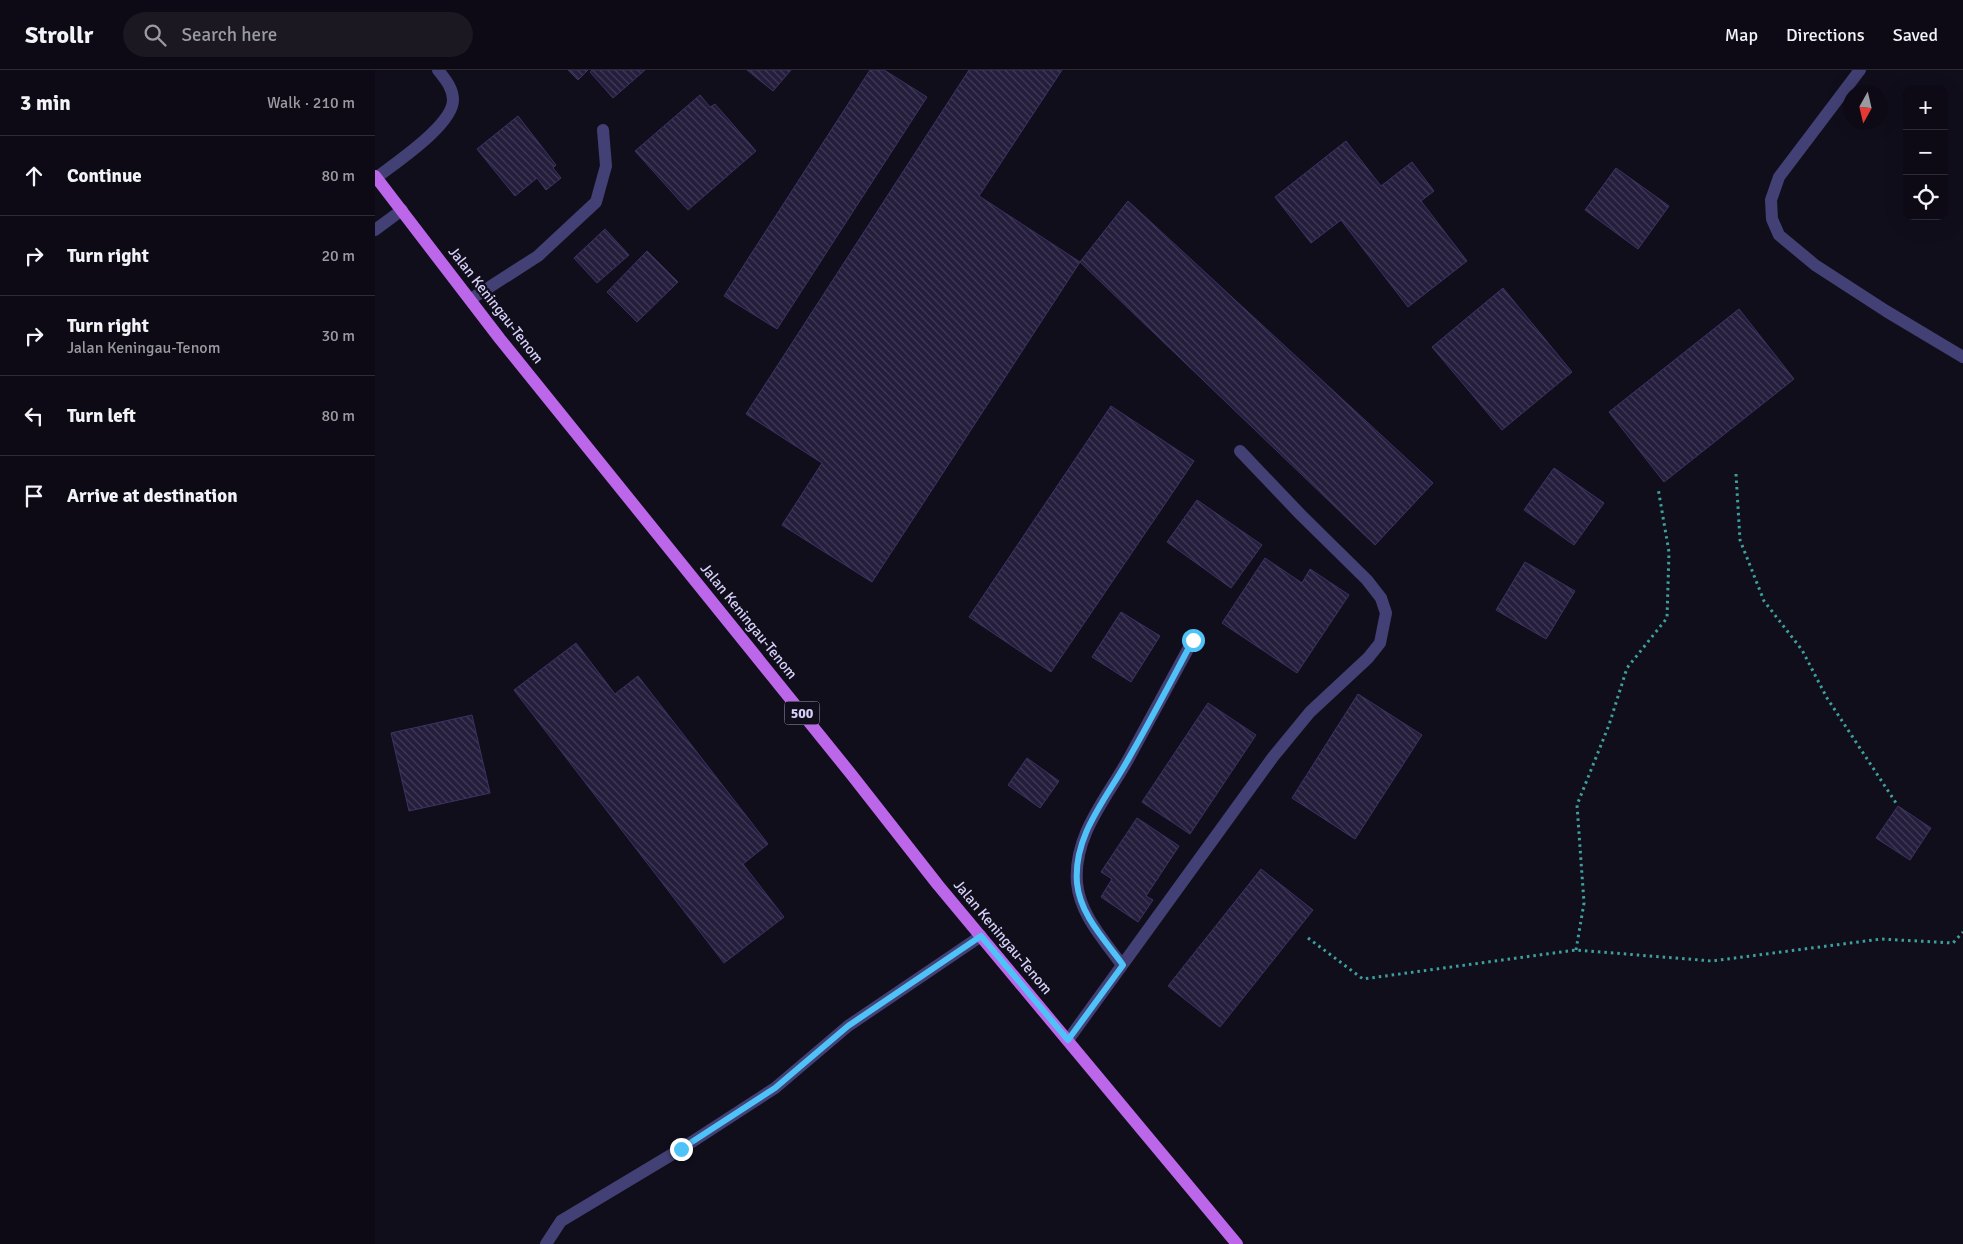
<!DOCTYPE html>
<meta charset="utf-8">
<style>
:root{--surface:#0d0a15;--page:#1b1822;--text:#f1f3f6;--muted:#9a9aa0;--line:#2d2b34}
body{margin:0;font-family:Signika,sans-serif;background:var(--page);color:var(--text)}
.controls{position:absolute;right:15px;top:15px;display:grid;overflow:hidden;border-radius:10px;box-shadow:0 5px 20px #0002}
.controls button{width:45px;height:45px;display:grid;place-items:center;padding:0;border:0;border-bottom:1px solid var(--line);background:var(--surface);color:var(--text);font:25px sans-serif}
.compass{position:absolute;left:1468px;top:15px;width:45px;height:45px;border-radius:50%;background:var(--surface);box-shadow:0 5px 20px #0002;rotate:188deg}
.stop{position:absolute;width:15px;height:15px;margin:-11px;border:4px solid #4fc3f7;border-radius:50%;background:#fff}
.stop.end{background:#4fc3f7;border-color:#fff;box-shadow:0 1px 5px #0008}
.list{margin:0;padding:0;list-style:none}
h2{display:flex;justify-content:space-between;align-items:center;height:65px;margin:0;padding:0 20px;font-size:21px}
h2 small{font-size:16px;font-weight:400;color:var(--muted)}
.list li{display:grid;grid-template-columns:32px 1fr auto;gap:15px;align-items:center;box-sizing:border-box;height:80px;padding:0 20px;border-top:1px solid var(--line)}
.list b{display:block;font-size:19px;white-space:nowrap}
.list p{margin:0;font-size:16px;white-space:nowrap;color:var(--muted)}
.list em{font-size:16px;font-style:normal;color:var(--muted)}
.icon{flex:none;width:28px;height:28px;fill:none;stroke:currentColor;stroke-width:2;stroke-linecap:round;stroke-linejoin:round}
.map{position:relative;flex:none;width:1588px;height:1174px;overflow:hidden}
header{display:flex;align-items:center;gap:30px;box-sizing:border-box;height:70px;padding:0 25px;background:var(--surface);border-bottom:1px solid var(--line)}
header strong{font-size:24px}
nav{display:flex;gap:28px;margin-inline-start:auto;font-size:18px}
.search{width:350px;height:45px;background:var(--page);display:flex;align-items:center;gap:12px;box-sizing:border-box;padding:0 18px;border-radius:28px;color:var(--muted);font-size:19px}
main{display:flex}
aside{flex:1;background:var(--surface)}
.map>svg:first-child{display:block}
.building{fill:url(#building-back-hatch);stroke:#3d3264}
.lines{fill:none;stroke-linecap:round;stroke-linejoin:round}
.path{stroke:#3da09d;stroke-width:3;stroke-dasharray:2.5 4;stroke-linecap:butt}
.service{stroke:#434075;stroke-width:12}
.minor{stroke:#434075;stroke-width:12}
.primary{stroke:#bc66ea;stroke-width:12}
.route{stroke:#4fc3f7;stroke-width:6}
.labels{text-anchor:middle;stroke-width:4.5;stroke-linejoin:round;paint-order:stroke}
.shield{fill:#110e1c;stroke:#9b96b6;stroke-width:1}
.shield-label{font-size:14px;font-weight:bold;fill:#d6d0f8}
.street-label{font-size:15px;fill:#d6d0f8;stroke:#110e1c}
</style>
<header>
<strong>Strollr</strong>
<div class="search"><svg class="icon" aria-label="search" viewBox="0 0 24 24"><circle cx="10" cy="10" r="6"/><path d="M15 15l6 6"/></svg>Search here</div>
<nav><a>Map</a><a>Directions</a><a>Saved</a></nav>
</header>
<main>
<aside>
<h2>3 min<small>Walk · 210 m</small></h2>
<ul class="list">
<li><svg class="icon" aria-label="ahead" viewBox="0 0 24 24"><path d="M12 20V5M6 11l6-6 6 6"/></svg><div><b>Continue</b></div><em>80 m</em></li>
<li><svg class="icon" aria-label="right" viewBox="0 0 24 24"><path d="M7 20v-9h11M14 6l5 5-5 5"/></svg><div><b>Turn right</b></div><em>20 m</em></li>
<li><svg class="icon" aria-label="right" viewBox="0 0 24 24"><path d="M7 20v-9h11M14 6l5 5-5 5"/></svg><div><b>Turn right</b><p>Jalan Keningau-Tenom</p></div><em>30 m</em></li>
<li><svg class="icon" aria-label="left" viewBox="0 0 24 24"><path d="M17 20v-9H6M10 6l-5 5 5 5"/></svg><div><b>Turn left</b></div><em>80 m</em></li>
<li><svg class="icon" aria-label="arrive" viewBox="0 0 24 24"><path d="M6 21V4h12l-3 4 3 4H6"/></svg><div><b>Arrive at destination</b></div></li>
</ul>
</aside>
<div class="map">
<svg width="1588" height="1174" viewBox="0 0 1588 1174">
<defs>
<pattern id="building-back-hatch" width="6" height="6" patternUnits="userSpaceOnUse" patternTransform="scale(1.25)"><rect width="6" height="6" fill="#241d3b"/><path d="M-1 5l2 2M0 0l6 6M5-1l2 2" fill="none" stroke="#433d58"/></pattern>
</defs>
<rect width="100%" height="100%" fill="#110e1c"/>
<path class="building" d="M193 0H213L203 10Z
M217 0H270L238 28 215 2Z
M372 0H416L398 21Z
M495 0H509L552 27 402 259 349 226Z
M594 0H687L604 126 705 192 497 512 407 455 447 393 371 344Z
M325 25 335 37 340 34 381 81 313 140 260 81Z
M143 46 181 95 178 98 186 108 171 120 162 108 140 126 102 79Z
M971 71 1006 116 1037 92 1059 121 1046 131 1092 191 1033 237 966 150 936 173 900 127Z
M1241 98 1294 136 1263 179 1210 140Z
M753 131 1058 413 1000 475 705 192Z
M230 159 254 185 222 213 199 188Z
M272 181 303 212 262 252 232 222Z
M1128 218 1197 302 1127 360 1057 277Z
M1364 239 1419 309 1289 412 1234 342Z
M736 336 819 391 676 602 594 547Z
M1179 398 1229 433 1199 475 1149 440Z
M822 430 887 475 856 518 792 472Z
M890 488 927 513 935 499 974 525 922 603 847 553Z
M1150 492 1200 521 1171 569 1121 540Z
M746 542 785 566 756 612 717 587Z
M201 573 240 624 263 606 393 774 368 794 409 847 349 893 139 620Z
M983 624 1047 665 980 769 917 728Z
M833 633 881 665 815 764 767 732Z
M97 645 115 723 34 741 16 663Z
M652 688 684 711 665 738 633 715Z
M1523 736 1556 758 1535 790 1501 768Z
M762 748 804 776 771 826 778 830 763 852 726 827 737 809 726 802Z
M886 799 938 840 845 957 793 916Z"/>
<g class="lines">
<path class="path" d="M1361 404 1365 470 1389 531 1427 580 1452 628 1523 736
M933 868 988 909 1201 880 1337 891 1506 869 1578 873 1588 862
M1201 880 1209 833 1202 735 1234 655 1252 598 1292 548 1294 482 1283 418"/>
<path class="service" d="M171 1174 186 1151 306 1079 400 1018 473 956 606 866"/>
<path class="minor" d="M1485 0 1404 107 1396 130 1397 149 1404 165 1440 195 1511 241 1588 287
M1 108C20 93 78 55 78 30 78 18 70 9 63 0
M0 160 27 140
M96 229 163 186 221 132 231 96 228 60
M747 895C729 870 705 845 702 813 698 764 733 727 755 686 776 648 797 609 818 570
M693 970 898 687 935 642 993 588 1005 573 1011 543 1006 528 992 510 925 444 865 381"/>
<path class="primary" d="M0 106 125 269 476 704 563 815 862 1174"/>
</g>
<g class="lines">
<path class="route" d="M306 1079 400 1018 473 956 606 866 693 970 748 895C730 870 705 845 702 813 698 764 733 727 755 686 777 648 797 609 818 570"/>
</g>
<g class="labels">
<rect class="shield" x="409.5" y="631.5" width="35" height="23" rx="4"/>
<g class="shield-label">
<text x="427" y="648">500</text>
</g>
<g class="street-label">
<text transform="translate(121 235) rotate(52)" y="5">Jalan Keningau-Tenom</text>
<text transform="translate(374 551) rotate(51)" y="5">Jalan Keningau-Tenom</text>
<text transform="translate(628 867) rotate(50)" y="5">Jalan Keningau-Tenom</text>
</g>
</g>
</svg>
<div class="controls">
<button>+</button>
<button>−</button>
<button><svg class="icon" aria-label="locate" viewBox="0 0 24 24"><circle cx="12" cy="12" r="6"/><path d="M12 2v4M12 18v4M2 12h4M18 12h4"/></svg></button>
</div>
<svg class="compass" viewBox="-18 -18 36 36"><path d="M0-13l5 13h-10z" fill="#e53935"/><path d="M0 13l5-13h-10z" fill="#9a9aa0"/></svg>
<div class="stop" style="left:818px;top:570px"></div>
<div class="stop end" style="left:306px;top:1079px"></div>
</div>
</main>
